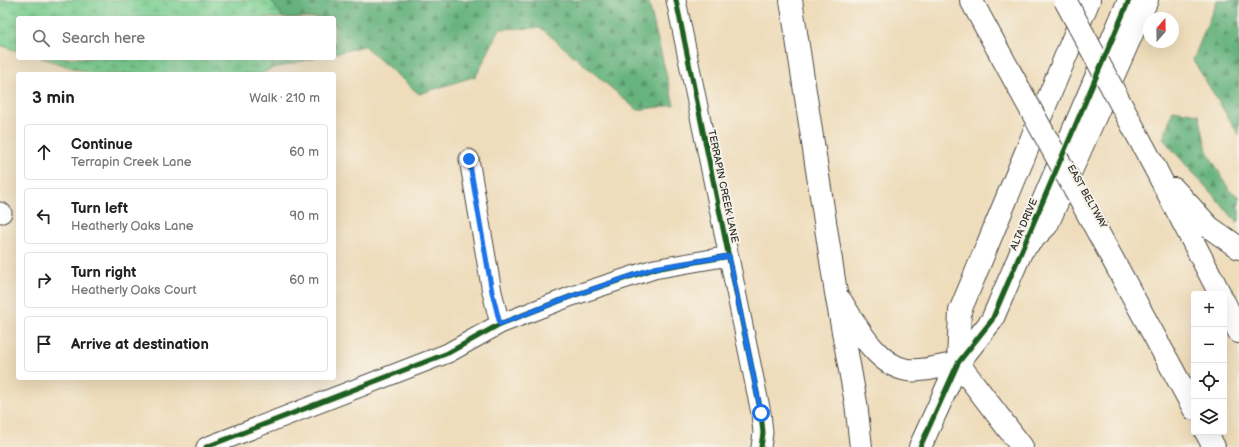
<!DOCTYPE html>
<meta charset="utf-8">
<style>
:root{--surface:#fff;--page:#f6f6f6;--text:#222;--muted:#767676;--line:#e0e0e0}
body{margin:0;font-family:"Balsamiq Sans",sans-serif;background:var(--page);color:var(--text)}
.controls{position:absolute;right:12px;bottom:12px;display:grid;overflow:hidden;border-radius:4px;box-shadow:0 4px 16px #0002}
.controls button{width:36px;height:36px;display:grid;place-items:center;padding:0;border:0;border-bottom:1px solid var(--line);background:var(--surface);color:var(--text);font:20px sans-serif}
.compass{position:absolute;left:1143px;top:12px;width:36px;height:36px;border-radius:50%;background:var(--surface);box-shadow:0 4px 16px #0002;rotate:20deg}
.stop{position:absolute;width:12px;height:12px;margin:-9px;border:3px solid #1a73e8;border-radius:50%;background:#fff}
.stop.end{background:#1a73e8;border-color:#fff;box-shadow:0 1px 4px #0008}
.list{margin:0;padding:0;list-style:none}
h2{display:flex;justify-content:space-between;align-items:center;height:52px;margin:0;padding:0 16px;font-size:17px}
h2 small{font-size:13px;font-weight:400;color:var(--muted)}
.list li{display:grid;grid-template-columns:26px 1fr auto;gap:12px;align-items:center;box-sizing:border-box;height:56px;margin:0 8px 8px;padding:0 8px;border:1px solid var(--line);border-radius:4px}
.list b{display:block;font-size:15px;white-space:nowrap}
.list p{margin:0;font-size:13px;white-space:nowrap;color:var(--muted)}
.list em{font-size:13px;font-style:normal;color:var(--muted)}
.icon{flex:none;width:22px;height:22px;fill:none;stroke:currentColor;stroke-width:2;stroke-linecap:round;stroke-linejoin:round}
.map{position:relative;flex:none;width:1239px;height:447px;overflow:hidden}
.search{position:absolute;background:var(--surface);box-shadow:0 4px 16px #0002;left:16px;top:16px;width:320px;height:44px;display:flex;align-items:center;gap:10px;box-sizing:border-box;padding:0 14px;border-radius:4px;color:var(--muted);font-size:15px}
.panel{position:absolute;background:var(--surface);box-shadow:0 4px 16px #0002;left:16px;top:72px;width:320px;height:308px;border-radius:4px}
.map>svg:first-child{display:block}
.forest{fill:url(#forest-firs);stroke:#486f54}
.wetland{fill:url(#wetland-marsh);stroke:#547e60}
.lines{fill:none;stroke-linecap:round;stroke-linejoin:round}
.minor-casing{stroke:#484640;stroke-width:21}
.tertiary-casing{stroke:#484640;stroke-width:24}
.motorway-casing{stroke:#484640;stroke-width:24}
.minor{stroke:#fff;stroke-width:19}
.tertiary{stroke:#fff;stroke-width:22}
.motorway{stroke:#fff;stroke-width:22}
.motorway-bridge-casing{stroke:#484640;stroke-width:24;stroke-linecap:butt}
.motorway-bridge{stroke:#fff;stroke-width:22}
.cycleway-casing{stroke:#f7f3e8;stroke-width:8}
.cycleway{stroke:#1b5e20;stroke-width:5}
.route{stroke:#1a73e8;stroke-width:5}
.labels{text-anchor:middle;stroke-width:4;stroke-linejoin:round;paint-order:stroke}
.street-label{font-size:10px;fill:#2b2b2b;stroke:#f7f3e8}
</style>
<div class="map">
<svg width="1239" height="447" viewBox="0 0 1239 447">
<defs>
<pattern id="forest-firs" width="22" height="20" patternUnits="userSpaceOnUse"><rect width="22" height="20" fill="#66b37e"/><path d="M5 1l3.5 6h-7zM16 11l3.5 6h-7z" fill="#549267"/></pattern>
<pattern id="wetland-marsh" width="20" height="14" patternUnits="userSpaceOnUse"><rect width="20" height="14" fill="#7ed194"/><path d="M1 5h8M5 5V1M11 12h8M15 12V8" fill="none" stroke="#67aa79"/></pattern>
</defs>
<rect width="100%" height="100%" fill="#f7f3e8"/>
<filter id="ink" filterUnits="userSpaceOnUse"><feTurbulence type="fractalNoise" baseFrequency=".025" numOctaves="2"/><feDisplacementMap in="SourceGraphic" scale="8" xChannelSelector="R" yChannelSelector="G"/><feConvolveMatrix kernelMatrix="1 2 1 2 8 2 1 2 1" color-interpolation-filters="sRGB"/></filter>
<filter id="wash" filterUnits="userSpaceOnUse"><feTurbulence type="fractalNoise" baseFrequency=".012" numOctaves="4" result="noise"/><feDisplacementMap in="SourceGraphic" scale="16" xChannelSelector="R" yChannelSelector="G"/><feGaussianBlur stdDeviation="0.9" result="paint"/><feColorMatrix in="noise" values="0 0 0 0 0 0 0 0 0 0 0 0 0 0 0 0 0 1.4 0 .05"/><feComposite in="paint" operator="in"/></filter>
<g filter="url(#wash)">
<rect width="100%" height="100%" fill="#eedcba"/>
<path class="forest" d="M271 0H648L674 105 637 110 541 28 500 29 476 76 419 94 364 46 334 54V18H283Z
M1217 0H1239V135L1193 60Z
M274 58H316L270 69Z
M1173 110 1199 114 1207 151 1230 191 1239 196V221L1237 222 1163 139Z"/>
<path class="wetland" d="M0 0H271L283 18H18V51L0 45Z
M41 58H274L270 69 261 74H93Z"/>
</g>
<g filter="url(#ink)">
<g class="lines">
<defs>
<path id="minor" d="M676 0 761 413 763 433 761 447
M469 159 492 292 500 324
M0 212 2 213
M206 447 448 353 500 324 572 296 654 269 729 256"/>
<path id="tertiary" d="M958 363 960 311 1089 0
M920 447 958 363 992 320 1129 0"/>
<path id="motorway" d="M791 0 836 293 856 403 861 447
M971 0 997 48
M1155 168 1220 294
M1174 189 1209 227 1239 248
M1021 251 1047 225 1147 0
M1118 269 1194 409
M841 301C856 325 876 365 907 370 923 372 942 366 958 363L1022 447
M1224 302 1239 332
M1206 432 1214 447"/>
</defs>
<use href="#minor" class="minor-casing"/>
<use href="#tertiary" class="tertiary-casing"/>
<use href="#motorway" class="motorway-casing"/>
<use href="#minor" class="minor"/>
<use href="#tertiary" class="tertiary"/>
<use href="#motorway" class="motorway"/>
<defs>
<path id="motorway-bridge" d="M1065 0 1155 168
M997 48 1118 269"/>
</defs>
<use href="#motorway-bridge" class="motorway-bridge-casing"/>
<use href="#motorway-bridge" class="motorway-bridge"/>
<defs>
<path id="cycleway" d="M676 0 761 413 763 433 761 447
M206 447 448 353 500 324 572 296 654 269 729 256
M920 447 958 363 992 320 1129 0"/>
</defs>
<use href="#cycleway" class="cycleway-casing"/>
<use href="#cycleway" class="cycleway"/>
</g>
</g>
<g class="lines" filter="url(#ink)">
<path class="route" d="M469 159 492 292 500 324 572 296 654 268 729 256 761 413"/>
</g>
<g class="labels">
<g class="street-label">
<text transform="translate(724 186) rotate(78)" y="4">TERRAPIN CREEK LANE</text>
<text transform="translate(1088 196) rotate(61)" y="4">EAST BELTWAY</text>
<text transform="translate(1023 224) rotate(-67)" y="4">ALTA DRIVE</text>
</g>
</g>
</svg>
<div class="controls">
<button>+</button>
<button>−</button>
<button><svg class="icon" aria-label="locate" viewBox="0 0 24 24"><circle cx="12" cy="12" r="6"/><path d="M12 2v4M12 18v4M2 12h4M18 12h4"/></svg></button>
<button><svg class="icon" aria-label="layers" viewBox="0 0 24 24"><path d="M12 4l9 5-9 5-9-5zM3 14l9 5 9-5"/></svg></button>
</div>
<svg class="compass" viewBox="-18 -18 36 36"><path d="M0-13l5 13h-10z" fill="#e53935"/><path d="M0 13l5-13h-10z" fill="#767676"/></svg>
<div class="stop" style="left:761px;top:413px"></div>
<div class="stop end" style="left:469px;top:159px"></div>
<div class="search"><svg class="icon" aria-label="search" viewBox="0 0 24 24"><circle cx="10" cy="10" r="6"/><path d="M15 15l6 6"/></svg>Search here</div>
<section class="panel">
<h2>3 min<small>Walk · 210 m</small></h2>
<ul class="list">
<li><svg class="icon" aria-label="ahead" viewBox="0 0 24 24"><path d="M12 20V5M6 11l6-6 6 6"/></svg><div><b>Continue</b><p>Terrapin Creek Lane</p></div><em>60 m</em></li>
<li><svg class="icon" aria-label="left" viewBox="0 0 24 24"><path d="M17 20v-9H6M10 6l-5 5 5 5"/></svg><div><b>Turn left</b><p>Heatherly Oaks Lane</p></div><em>90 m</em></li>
<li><svg class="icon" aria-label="right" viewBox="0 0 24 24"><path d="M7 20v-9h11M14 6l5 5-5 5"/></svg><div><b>Turn right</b><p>Heatherly Oaks Court</p></div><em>60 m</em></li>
<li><svg class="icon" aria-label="arrive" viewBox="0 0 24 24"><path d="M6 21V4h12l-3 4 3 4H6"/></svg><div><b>Arrive at destination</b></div></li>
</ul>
</section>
</div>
